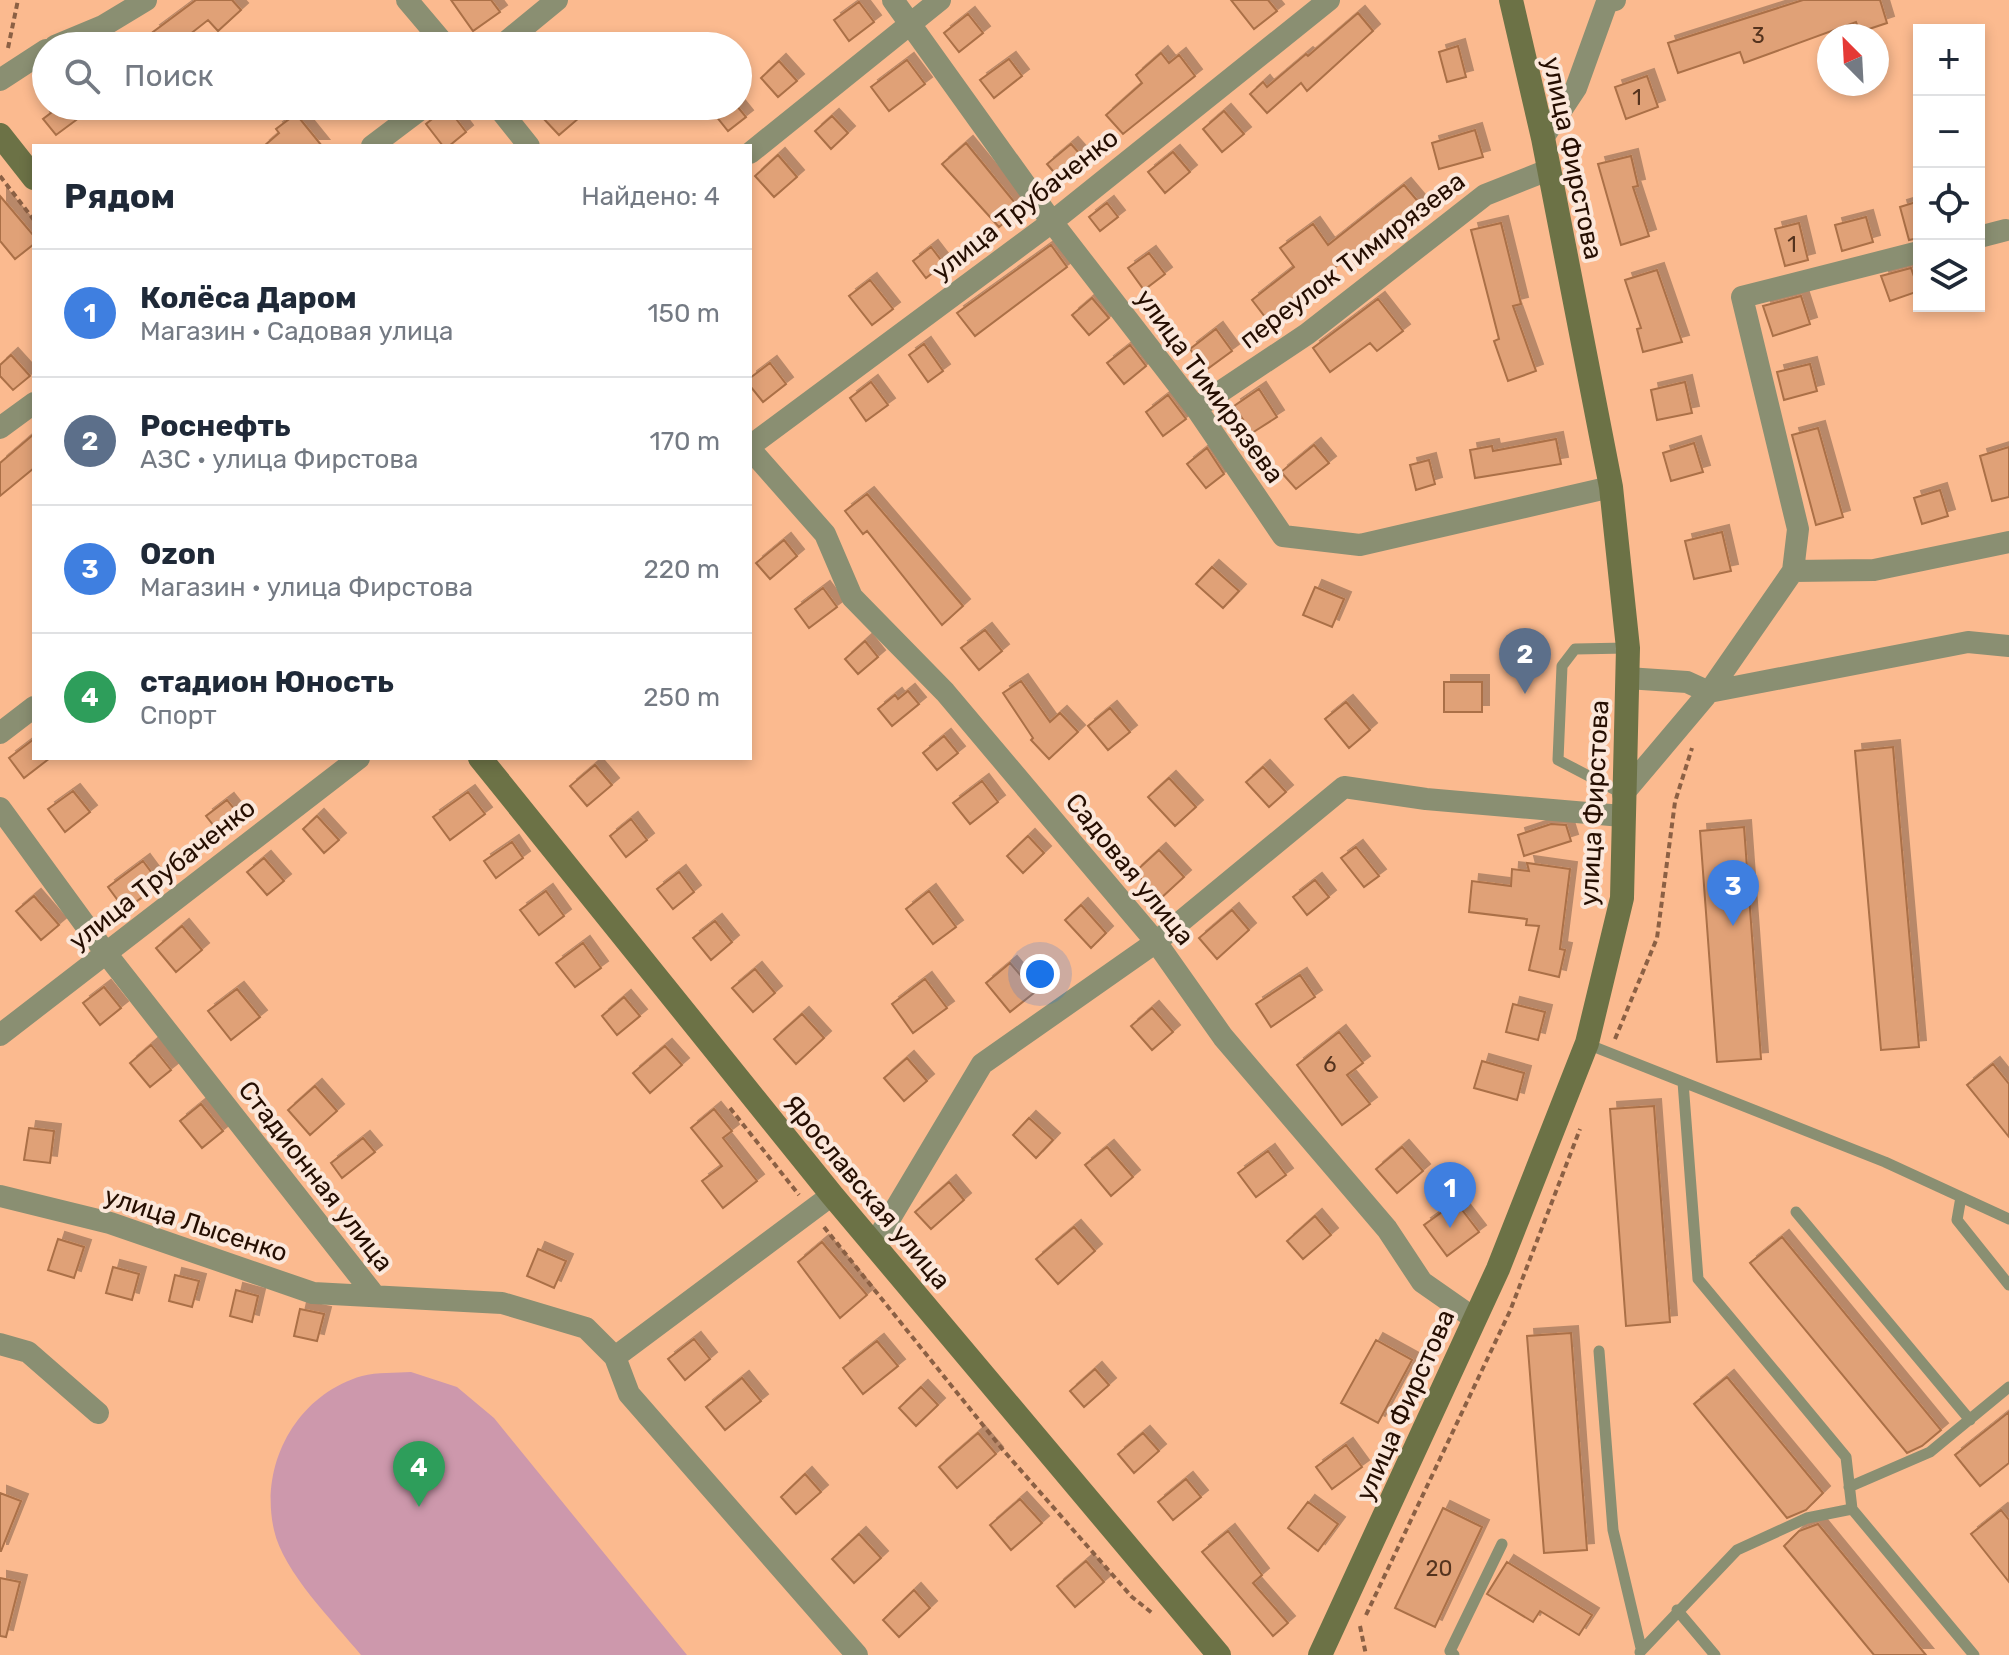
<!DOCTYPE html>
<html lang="ru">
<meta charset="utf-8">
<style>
:root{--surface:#fff;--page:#f6f6f7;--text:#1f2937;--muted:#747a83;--line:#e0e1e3;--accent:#2563eb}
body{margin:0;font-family:Rubik,sans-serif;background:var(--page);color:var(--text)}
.controls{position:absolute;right:24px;top:24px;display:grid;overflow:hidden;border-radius:0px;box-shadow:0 4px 12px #0003}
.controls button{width:72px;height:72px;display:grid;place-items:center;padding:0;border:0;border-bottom:2px solid var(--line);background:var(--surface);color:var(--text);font:40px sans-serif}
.compass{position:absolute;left:1817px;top:24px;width:72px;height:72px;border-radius:50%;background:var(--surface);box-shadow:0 4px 12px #0003;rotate:336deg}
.you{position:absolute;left:1040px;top:974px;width:28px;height:28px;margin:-20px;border:6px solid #fff;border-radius:50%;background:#1a73e8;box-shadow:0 0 0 12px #1a73e833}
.badge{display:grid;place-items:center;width:52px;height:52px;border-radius:50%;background:var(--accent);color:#fff;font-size:26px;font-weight:700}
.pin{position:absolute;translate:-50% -66px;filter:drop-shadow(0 2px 4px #0008)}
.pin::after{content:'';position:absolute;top:42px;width:28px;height:24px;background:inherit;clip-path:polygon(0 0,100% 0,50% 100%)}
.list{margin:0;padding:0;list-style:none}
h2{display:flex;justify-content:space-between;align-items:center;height:104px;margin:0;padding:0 32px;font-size:34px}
h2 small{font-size:26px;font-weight:400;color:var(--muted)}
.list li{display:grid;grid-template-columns:52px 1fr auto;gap:24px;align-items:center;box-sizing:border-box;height:128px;padding:0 32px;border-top:2px solid var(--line)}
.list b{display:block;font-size:30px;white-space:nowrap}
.list p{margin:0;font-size:26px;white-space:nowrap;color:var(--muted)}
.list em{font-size:26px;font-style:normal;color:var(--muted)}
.icon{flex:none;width:44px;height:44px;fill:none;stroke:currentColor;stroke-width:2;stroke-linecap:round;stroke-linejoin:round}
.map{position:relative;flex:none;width:2009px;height:1655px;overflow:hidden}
.search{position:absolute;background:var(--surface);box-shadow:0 4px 12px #0003;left:32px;top:32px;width:720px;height:88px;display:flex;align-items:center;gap:20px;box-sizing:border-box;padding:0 28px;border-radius:44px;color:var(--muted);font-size:30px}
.panel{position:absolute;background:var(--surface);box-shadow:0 4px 12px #0003;left:32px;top:144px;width:720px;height:616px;border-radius:0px}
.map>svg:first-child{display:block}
.green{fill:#cd98ac}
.building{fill:#e0a177;stroke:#ab7047;stroke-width:2;filter:url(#shadow)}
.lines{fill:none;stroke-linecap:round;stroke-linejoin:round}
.path{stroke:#8b6044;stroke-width:4;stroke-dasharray:6 4;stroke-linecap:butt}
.lane{stroke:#8a8f72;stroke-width:11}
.street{stroke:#8a8f72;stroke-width:22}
.secondary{stroke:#6c7246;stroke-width:24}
.labels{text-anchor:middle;stroke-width:8;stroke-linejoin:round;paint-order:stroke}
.number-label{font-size:22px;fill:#54331e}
.street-label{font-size:26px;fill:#250e01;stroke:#fbe7da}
</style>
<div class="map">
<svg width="2009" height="1655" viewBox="0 0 2009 1655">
<defs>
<filter id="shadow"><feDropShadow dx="7" dy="-7" stdDeviation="0" flood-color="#0004"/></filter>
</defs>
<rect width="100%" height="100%" fill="#fbba8f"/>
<path class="green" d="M411 1372 457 1387 494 1418 687 1655H361C334 1622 283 1572 274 1530 259 1465 296 1395 362 1376 377 1372 396 1373 411 1372Z"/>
<path class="building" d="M196 0H232L241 10 218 31 208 20 175 46H164L153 32Z
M451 0H491L500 12 473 31Z
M1231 0H1268L1277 11 1254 29Z
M1803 0H1880L1887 23 1860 32 1856 22 1744 63 1740 52 1678 73 1668 43Z
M859 2 874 22 849 41 834 20Z
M1358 13 1373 31 1307 91 1301 83 1267 113 1250 94 1263 82 1267 87 1306 54 1308 56Z
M968 14 983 33 959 52 944 33Z
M1458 46 1466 77 1447 82 1439 52Z
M1161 53 1169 63 1179 55 1195 76 1123 134 1106 115 1142 83 1136 75Z
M1009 59 1022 76 994 98 980 80Z
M907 60 925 84 889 111 871 87Z
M779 61 797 81 778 97 761 78Z
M1647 76 1658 107 1626 119 1615 87Z
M60 106H95L56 135 43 119Z
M554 106H568L579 118 559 135 542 117Z
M708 106H737L746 117 728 131Z
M447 107 466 132 449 146H443L426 124Z
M1224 111 1244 134 1222 152 1203 129Z
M296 114 322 146H264L279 133 276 129Z
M832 116 848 133 831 149 815 131Z
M1475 130 1483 157 1439 169 1432 143Z
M966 143 1020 209 999 227 942 164Z
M1071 144 1087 162 1063 183 1047 164Z
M1173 152 1190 172 1165 193 1148 172Z
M778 155 797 177 774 197 755 176Z
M1631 156 1638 186 1633 187 1649 236 1621 245 1598 164Z
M1404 185 1421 205 1283 305 1287 309 1269 322 1252 300 1294 267 1280 248 1313 224 1328 245Z
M0 196 34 236V244L15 259 0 241Z
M1919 201V238L1909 240 1900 207Z
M1107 203 1118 217 1100 231 1089 217Z
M1866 217 1873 242 1842 251 1835 225Z
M1501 223 1521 304 1513 306 1536 371 1508 381 1494 341 1499 339 1471 230Z
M1799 223 1808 260 1785 266 1775 229Z
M1051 245 1067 267 975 336 957 313Z
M931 247 944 264 926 278 913 261Z
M1149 253 1165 274 1144 290 1128 268Z
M1911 268 1919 291 1890 301 1881 276Z
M1657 270 1682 342 1643 352 1637 329 1641 328 1625 280Z
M870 280 893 309 872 325 849 296Z
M1801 296 1810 324 1773 336 1763 306Z
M1092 298 1109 318 1089 335 1072 315Z
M1378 299 1403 331 1377 351 1370 343 1330 372 1313 348Z
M1216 329 1232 351 1206 370 1190 349Z
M924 344 943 371 928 382 909 355Z
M1130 345 1146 366 1124 384 1107 363Z
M11 355 30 376 13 390 0 376V365Z
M770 363 786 384 763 402 750 386V378Z
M1810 364 1817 391 1784 400 1777 372Z
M871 382 888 405 866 421 850 398Z
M1685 382 1692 413 1657 420 1651 390Z
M1259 389 1277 417 1252 433 1234 406Z
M1168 395 1186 419 1163 436 1146 412Z
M1818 428 1843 517 1816 525 1792 435Z
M34 434V468L0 496V463Z
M1556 439 1561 464 1475 478 1470 450 1492 446 1493 451Z
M1694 443 1703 472 1671 481 1663 453Z
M1314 445 1329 463 1296 489 1281 472Z
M2009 447V497L1992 501 1980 456Z
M1207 448 1224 474 1206 488 1187 464Z
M1429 460 1435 484 1416 490 1410 465Z
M1940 490 1948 516 1922 524 1914 498Z
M867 494 963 606 942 625 867 531 863 534 845 511Z
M1722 532 1731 571 1694 579 1685 541Z
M784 540 797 556 770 579 756 563Z
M1212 567 1239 591 1223 608 1196 584Z
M1315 587 1344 599 1332 627 1303 615Z
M823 588 837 607 809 628 795 609Z
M985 630 1002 651 979 670 961 648Z
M865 641 878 657 858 674 845 659Z
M1021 681 1050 722 1060 713 1078 732 1049 759 1031 740 1033 738 1003 693Z
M1444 682H1482V712H1444Z
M908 691 919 704 892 726 878 709 895 695 898 699Z
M1346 702 1370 730 1349 748 1325 719Z
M1110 708 1130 732 1108 750 1088 726Z
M944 736 958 753 937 770 923 753Z
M34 739V758H50L24 778 9 758Z
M1893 747 1919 1047 1881 1050 1855 751Z
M595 765 612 785 587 806 570 786Z
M1263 767 1286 792 1269 807 1246 782Z
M1169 778 1196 807 1175 826 1148 797Z
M982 781 998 802 970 824 953 803Z
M73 791 90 812 65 832 48 809Z
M468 792 485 814 450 840 433 817Z
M227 800 243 820 222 836 206 816Z
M317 816 339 840 324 853 303 829Z
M631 819 647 840 626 857 610 836Z
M1551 824 1566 825 1571 841 1524 856 1518 835Z
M1744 827 1761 1059 1717 1062 1700 831Z
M1028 836 1044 853 1023 873 1007 856Z
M512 842 523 858 496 878 484 861Z
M1356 847 1379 876 1364 887 1341 858Z
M1159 850 1184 877 1160 899 1135 872Z
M264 858 284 881 267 895 247 872Z
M143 861 160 884 125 910 108 887Z
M1527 863 1570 869 1560 949 1565 950 1559 977 1529 970 1539 926 1526 925 1527 919 1469 912 1472 881 1511 886 1512 869 1529 871Z
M679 872 694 892 673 909 657 889Z
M1315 880 1329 897 1307 915 1293 897Z
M546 891 564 916 539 935 520 910Z
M929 891 956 927 933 944 906 909Z
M34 896 59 925 41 940 16 911Z
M1081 905 1106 933 1091 948 1065 920Z
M1232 910 1249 930 1217 959 1199 938Z
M715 921 732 942 711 960 693 938Z
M182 926 202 950 176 972 156 948Z
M583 943 601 968 575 987 556 963Z
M1010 963 1035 992 1010 1012 986 983Z
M755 969 775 993 753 1012 732 988Z
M1300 975 1315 997 1271 1027 1256 1004Z
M925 979 947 1008 913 1033 892 1004Z
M104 987 121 1008 100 1025 83 1003Z
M237 989 260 1017 231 1040 208 1011Z
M624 997 640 1016 617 1035 602 1016Z
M1513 1004 1545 1012 1538 1040 1506 1032Z
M1152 1008 1173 1032 1152 1050 1131 1026Z
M802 1014 824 1038 796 1064 774 1039Z
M1339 1032 1363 1063 1347 1075 1370 1104 1342 1125 1297 1065Z
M151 1045 171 1070 150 1087 130 1063Z
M665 1046 682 1065 650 1093 633 1073Z
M907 1058 927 1081 904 1101 884 1078Z
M1482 1061 1524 1073 1517 1100 1474 1088Z
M1993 1064 2009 1084V1137L1967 1085Z
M315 1086 337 1111 310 1135 288 1110Z
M201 1104 223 1131 202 1148 180 1121Z
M1654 1106 1670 1322 1626 1326 1610 1109Z
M714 1109 732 1131 723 1138 757 1181 723 1208 702 1181 722 1166 691 1128Z
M1029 1118 1053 1140 1036 1158 1013 1135Z
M29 1128 54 1131 50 1163 24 1160Z
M363 1138 375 1152 342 1178 331 1163Z
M1107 1147 1133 1177 1111 1196 1085 1165Z
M1402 1147 1423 1171 1397 1193 1376 1169Z
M1268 1151 1286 1175 1256 1197 1238 1173Z
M949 1182 964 1200 931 1229 915 1212Z
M1456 1202 1479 1232 1447 1256 1424 1225Z
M1315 1216 1331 1235 1303 1259 1287 1241Z
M1074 1227 1095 1251 1058 1284 1036 1259Z
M1782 1237 1941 1430 1922 1446 1907 1453 1750 1263Z
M58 1239 84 1247 74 1278 48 1270Z
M822 1242 867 1295 840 1318 798 1262Z
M538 1249 566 1261 554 1288 527 1276Z
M113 1267 139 1274 132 1300 106 1293Z
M175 1275 199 1281 192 1307 169 1301Z
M236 1290 258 1296 252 1322 230 1316Z
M300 1309 324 1314 317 1341 294 1336Z
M1571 1333 1587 1550 1544 1553 1527 1336Z
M694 1339 710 1359 685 1380 668 1359Z
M1376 1340 1412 1360 1378 1423 1341 1403Z
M877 1341 898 1366 863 1394 843 1368Z
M1095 1369 1109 1385 1084 1407 1070 1391Z
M1727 1377 1823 1493 1806 1510 1787 1518 1694 1404Z
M742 1378 761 1401 725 1430 706 1407Z
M921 1387 938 1405 916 1426 899 1408Z
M2009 1412V1463L1980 1486 1955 1455Z
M978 1433 996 1454 957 1488 939 1467Z
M1143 1433 1159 1451 1134 1473 1118 1454Z
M1346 1445 1362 1467 1332 1489 1316 1467Z
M805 1474 821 1492 796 1514 781 1497Z
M1186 1479 1201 1497 1173 1520 1158 1502Z
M0 1493 21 1501 1 1551H0Z
M1020 1499 1042 1523 1011 1550 990 1525Z
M1308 1502 1338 1524 1318 1551 1288 1528Z
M1443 1508 1482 1527 1435 1627 1395 1608Z
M2001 1510 2009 1520V1582L1971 1534Z
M1818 1524 1926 1655H1874L1784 1546 1799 1531Z
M1228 1531 1262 1575 1253 1583 1288 1623 1273 1636 1202 1552Z
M859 1534 881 1558 854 1583 832 1559Z
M1086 1561 1104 1582 1075 1607 1057 1586Z
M1507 1562 1592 1615 1579 1635 1540 1611 1533 1622 1487 1594Z
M0 1578 20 1582 6 1637 0 1636Z
M914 1590 930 1608 899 1637 883 1620Z"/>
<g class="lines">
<path class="path" d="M8 48 18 0
M0 176 34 220
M1615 1039 1657 938 1675 802 1692 748
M730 1108 799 1195
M824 1227 1003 1450 1132 1597 1152 1613
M1366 1615 1510 1311 1580 1129
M1360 1626 1366 1655"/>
<path class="lane" d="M1623 794 1558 760 1562 666 1575 649 1627 648
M1587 1044 1885 1162 2009 1219
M1683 1082 1698 1279 1846 1457 1852 1509 1974 1655
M1961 1197 1957 1220 2009 1285
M1796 1212 1970 1420
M1599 1351 1613 1530 1641 1648
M1849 1487 1930 1452 2009 1387
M1677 1610 1715 1655
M1640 1652 1737 1550 1807 1518 1852 1509
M1454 1655 1450 1651 1502 1544"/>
<path class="street" d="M407 0 446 46
M893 0 1052 222 1196 408 1283 536 1360 545 1611 487
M55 46 103 26 146 0
M501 46 557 0
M0 80 46 50
M497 106 529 146
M1543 138 1576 88 1607 2 1615 0
M372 146 425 106
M750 153 940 0
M1979 237 2006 230
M1196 408 1307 334 1485 195 1548 170
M0 428 34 403
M750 446 1052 222 1329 0
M750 449 825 534 852 597 945 692 1156 942 1223 1037 1387 1229 1422 1282 1475 1319
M1793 571 1874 570 2009 542
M1627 678 1687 682 1709 692 1968 642 2009 646
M0 733 34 707
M1623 794 1709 692 1793 571 1798 529 1742 297 1919 252
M0 808 105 952 375 1296
M0 1035 359 758
M0 1196 110 1223 313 1293 502 1303 586 1328 615 1357 629 1394 857 1655
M874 1245 982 1064 1156 942 1344 787 1426 799 1622 816
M0 1344 28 1352 98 1413
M615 1357 832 1195"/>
<path class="secondary" d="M0 135 34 178
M480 758 832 1195 1219 1655
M1320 1655 1498 1269 1587 1043 1622 898 1628 648 1611 487 1543 138 1511 0"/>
</g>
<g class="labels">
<g class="number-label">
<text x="1758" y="43">3</text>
<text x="1637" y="105">1</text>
<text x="1792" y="252">1</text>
<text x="1330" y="1072">6</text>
<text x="1439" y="1576">20</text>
</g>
<g class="street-label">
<text transform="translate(1573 158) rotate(78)" y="9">улица Фирстова</text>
<text transform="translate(1025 204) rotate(-38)" y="9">улица Трубаченко</text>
<text transform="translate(1352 260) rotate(-37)" y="9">переулок Тимирязева</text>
<text transform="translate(1210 386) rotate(54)" y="9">улица Тимирязева</text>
<text transform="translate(1594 803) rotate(-87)" y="9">улица Фирстова</text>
<text transform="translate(1130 869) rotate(51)" y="9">Садовая улица</text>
<text transform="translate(162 874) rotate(-38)" y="9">улица Трубаченко</text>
<text transform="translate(316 1176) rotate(52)" y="9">Стадионная улица</text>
<text transform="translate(867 1192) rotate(50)" y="9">Ярославская улица</text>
<text transform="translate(196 1224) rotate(18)" y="9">улица Лысенко</text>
<text transform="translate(1405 1405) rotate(-66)" y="9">улица Фирстова</text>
</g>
</g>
</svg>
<div class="controls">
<button>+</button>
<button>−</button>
<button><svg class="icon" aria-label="locate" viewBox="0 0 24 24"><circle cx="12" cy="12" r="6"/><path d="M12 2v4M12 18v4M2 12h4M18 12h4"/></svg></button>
<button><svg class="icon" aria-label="layers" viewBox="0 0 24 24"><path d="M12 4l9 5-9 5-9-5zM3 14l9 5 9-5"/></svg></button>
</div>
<svg class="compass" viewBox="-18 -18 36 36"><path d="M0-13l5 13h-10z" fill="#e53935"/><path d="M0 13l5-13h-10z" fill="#747a83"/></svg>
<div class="you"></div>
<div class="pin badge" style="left:1450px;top:1228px;background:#3f7fe0">1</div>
<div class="pin badge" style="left:1525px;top:694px;background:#5c6f8a">2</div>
<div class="pin badge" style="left:1733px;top:926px;background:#3f7fe0">3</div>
<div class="pin badge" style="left:419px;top:1507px;background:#2e9e5b">4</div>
<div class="search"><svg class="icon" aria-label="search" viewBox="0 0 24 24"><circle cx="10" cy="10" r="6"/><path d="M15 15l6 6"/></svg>Поиск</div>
<section class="panel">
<h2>Рядом<small>Найдено: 4</small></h2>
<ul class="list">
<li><span class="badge" style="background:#3f7fe0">1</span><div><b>Колёса Даром</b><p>Магазин · Садовая улица</p></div><em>150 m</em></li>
<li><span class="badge" style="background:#5c6f8a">2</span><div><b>Роснефть</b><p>АЗС · улица Фирстова</p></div><em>170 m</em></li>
<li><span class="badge" style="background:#3f7fe0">3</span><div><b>Ozon</b><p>Магазин · улица Фирстова</p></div><em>220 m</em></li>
<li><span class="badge" style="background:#2e9e5b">4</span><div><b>стадион Юность</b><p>Спорт</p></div><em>250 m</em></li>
</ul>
</section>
</div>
